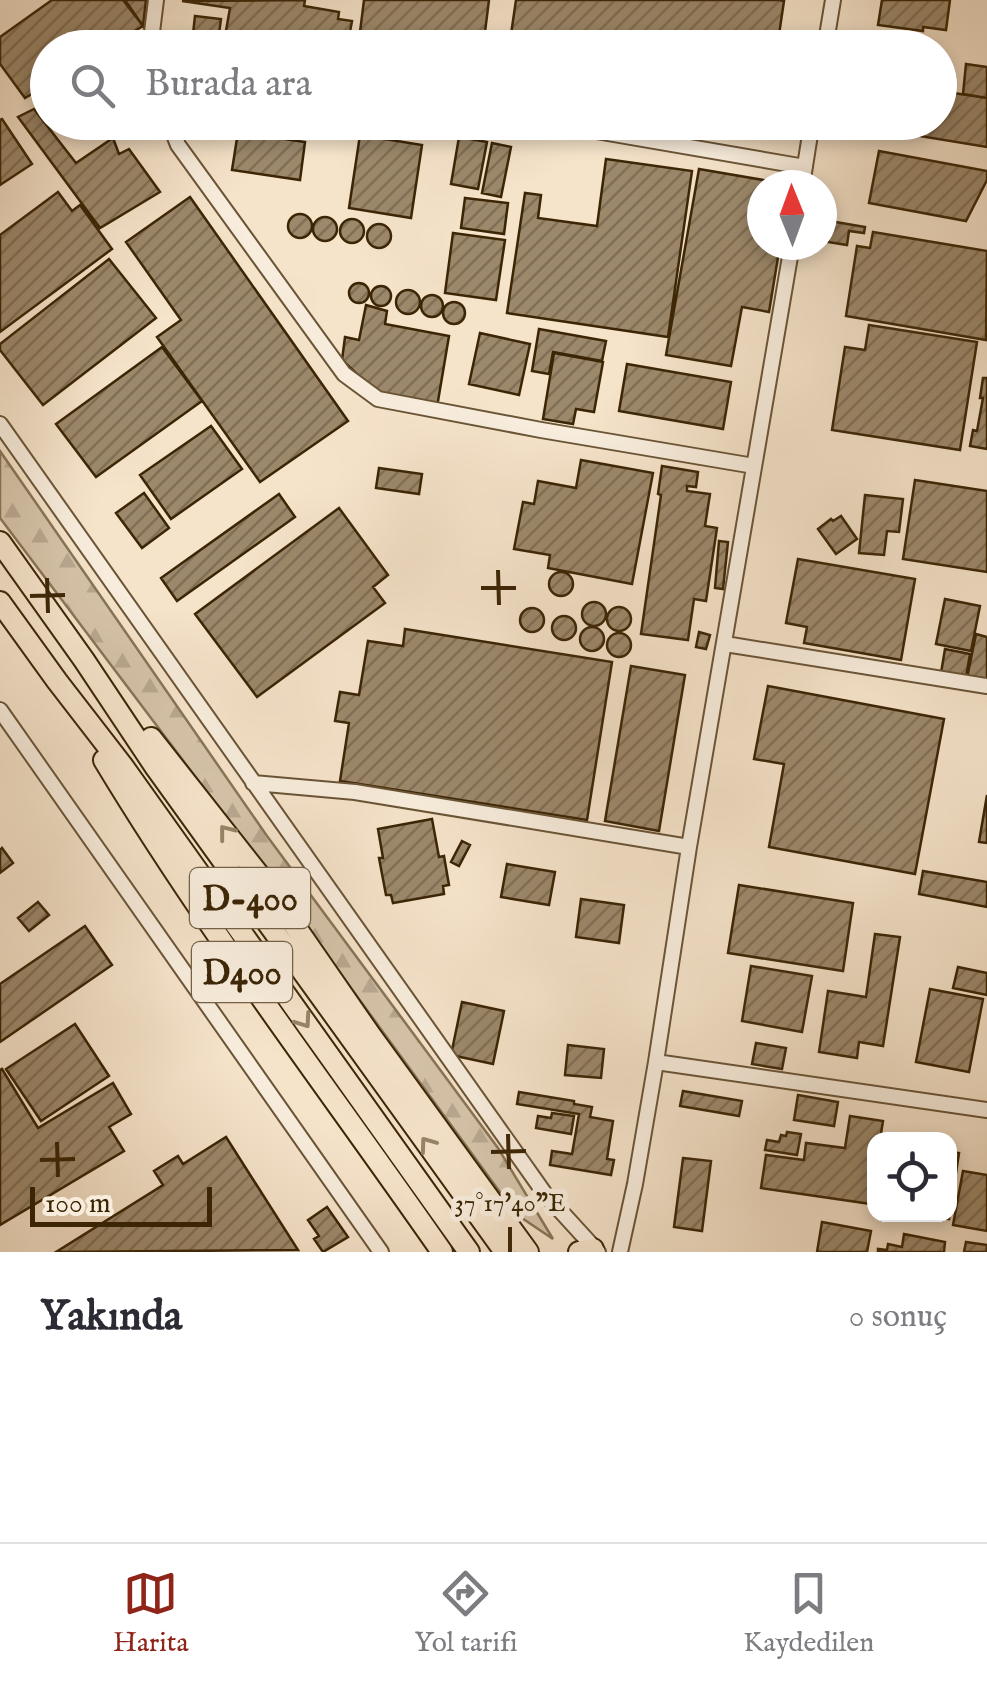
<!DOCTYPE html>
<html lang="tr">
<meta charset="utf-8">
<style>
:root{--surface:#fff;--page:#f2f2f3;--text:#2b2b33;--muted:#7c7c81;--line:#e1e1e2;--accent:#8f2418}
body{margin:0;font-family:"IM FELL English",serif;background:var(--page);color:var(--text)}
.controls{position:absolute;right:30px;bottom:30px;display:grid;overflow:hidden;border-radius:20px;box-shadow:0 5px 15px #0003}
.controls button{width:90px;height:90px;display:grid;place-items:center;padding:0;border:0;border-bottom:2px solid var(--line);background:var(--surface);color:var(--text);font:50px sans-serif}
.compass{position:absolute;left:747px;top:170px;width:90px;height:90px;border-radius:50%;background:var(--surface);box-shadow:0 5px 15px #0003;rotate:359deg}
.scale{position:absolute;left:30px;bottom:25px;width:182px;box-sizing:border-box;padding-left:10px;border:5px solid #3b2505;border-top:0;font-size:28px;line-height:35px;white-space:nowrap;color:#3b2505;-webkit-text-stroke:8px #f8eddd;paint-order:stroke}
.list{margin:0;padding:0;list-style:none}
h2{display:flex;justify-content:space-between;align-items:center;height:130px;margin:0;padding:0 40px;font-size:42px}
h2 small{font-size:32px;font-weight:400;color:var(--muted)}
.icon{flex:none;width:55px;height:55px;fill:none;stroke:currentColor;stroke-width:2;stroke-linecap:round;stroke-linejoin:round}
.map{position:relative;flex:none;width:987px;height:1252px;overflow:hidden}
.search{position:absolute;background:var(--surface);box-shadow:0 5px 15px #0003;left:30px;right:30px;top:30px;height:110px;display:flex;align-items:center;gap:25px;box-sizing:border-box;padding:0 35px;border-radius:55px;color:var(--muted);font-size:38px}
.sheet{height:290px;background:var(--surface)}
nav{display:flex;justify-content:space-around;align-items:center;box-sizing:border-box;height:140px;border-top:2px solid var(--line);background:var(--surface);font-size:28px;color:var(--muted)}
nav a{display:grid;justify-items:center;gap:5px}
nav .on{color:var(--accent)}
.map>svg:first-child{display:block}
.forest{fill:url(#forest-firs);stroke:#887457;stroke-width:2.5}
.building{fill:url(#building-hatch);stroke:#3b2505;stroke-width:2.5}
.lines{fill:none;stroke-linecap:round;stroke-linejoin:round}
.minor-casing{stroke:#6a5436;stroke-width:18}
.highway-casing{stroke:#3b2505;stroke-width:24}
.minor{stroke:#f8eddd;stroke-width:14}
.highway{stroke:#f5e3ca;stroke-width:20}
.oneway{stroke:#988468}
.ticks{fill:none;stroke:#3b2505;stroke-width:4}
.labels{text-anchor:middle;stroke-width:10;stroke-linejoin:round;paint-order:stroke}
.shield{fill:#f8eddd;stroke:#746146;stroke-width:2.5}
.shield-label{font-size:35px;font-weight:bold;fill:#3b2505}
.ticks-label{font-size:25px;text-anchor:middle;fill:#3b2505;stroke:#f8eddd;stroke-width:10;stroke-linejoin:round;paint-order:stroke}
</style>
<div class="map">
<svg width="987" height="1252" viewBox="0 0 987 1252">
<defs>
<pattern id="forest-firs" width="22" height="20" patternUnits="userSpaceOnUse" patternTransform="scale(2.5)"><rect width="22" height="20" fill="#d5c3a9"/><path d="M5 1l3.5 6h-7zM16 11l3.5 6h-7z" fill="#b8a790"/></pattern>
<pattern id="building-hatch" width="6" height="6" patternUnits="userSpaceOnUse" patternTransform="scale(2.5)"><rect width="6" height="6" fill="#9c886b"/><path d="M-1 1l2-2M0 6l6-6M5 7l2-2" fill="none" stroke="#806f56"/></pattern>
</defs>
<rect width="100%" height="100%" fill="#f5e3ca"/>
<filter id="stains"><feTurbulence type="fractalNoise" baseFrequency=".002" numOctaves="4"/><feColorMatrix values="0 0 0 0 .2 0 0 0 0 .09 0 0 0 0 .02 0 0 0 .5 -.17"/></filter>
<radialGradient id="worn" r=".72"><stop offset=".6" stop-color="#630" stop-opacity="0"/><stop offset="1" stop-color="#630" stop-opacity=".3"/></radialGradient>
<path class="forest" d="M0 451 267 836 498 1148 553 1239 516 1214 231 824 0 518Z"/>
<path class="building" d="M52 0H123L143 26 107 48H48V84L25 98 0 64V37Z
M125 0H146L143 26Z
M305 0 304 6 339 12 338 19 352 21 347 48H223L230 8 182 1Z
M364 0H489L483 48H358Z
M516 0H779L784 1 777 48H509Z
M882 0H950L946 30 923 27V31L878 25Z
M195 16 221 19 217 48H204L193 34Z
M966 64 987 67V98L963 94Z
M940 91 987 98V147L877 129 878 122H940Z
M34 109 76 163 113 138 119 154 129 149 160 192 100 228 18 117Z
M2 119 32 164 0 185V120Z
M235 122H293L292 136 234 129Z
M238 132 305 142 300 180 232 170Z
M360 135 422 145 411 218 349 208Z
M459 137 487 142 478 189 451 184Z
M492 143 511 147 501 197 482 193Z
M879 151 987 171V180L966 221 869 203Z
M606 159 692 171 668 337 507 313 525 193 541 195 538 218 597 226Z
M699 169 769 181 768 185H762V245H780L769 312 742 307 731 366 666 355Z
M58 192 72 211 80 205 112 249 0 332V235Z
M190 197 348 421 260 482 157 337 181 320 126 242Z
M465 198 508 203 504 234 461 228Z
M288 226a12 12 0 1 1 24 0a12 12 0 1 1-24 0Z
M313 229a12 12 0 1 1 24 0a12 12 0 1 1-24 0Z
M340 231a12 12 0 1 1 24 0a12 12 0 1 1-24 0Z
M830 221 865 227 864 233 849 231 847 245 828 242Z
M367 236a12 12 0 1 1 24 0a12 12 0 1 1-24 0Z
M873 232 987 251 986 340 846 316 857 246 870 248Z
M453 233 505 240 496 300 445 293Z
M109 259 156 318 43 405 0 350V344Z
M349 293a10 10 0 1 1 20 0a10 10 0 1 1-20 0Z
M371 296a10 10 0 1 1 20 0a10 10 0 1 1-20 0Z
M396 302a12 12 0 1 1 24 0a12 12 0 1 1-24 0Z
M421 306a11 11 0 1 1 22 0a11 11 0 1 1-22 0Z
M443 313a11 11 0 1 1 22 0a11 11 0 1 1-22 0Z
M366 305 387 311 385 324 449 336 437 407 378 394 342 360 345 337 359 340Z
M869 325 977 342 960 450 832 430 845 347 865 350Z
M539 329 606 341 602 361 553 352 549 374 532 371Z
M480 333 530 344 519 395 469 384Z
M162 347 202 401 96 477 56 424Z
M554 353 603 362 594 412 576 409 573 424 543 419Z
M627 364 731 382 723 429 619 411Z
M983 378H987V449L970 446 973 430 977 431 983 398H980Z
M211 426 242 469 171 519 140 475Z
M581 460 653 473 632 584 548 568 550 555 514 549 523 502 534 504 538 481 576 488Z
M662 466 698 472 696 487 687 486V491L710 494 705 526 717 528 706 601 694 599 688 640 641 634 661 495 658 494Z
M379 468 422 474 419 494 376 488Z
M915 480 987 491V572L903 559Z
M144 493 169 528 142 548 116 513Z
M279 494 295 517 177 601 161 578Z
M865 495 903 499 899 532 887 531 884 555 859 553Z
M339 508 388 575 373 587 385 603 257 697 195 614Z
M841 516 857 539 836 554 818 529 831 519 833 521Z
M719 541 728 542 723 589 715 588Z
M798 559 915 579 901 660 804 643 807 627 786 623Z
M549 584a12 12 0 1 1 24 0a12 12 0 1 1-24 0Z
M945 599 980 606 971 651 936 644Z
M582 614a12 12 0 1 1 24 0a12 12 0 1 1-24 0Z
M607 619a12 12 0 1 1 24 0a12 12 0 1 1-24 0Z
M520 620a12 12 0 1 1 24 0a12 12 0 1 1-24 0Z
M552 628a12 12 0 1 1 24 0a12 12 0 1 1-24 0Z
M580 639a12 12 0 1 1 24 0a12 12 0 1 1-24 0Z
M405 629 612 662 587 820 340 781 349 723 335 721 340 692 359 695 368 641 403 646Z
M699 632 710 635 706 649 696 647Z
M607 645a12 12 0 1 1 24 0a12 12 0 1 1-24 0Z
M976 634 987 637V682L967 678Z
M945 649 970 654 966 677 941 673Z
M631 666 685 675 659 831 605 821Z
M768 686 944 719 915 874 769 847 784 764 754 759Z
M987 795V843L979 842Z
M432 819 439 857 444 856 449 885 443 886 444 894 393 903 391 895H386L379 858H383L378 829Z
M462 841 470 845 459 866 451 862Z
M2 848 13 863 0 873V850Z
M507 864 555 872 549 905 501 897Z
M923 871 987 882V907L919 894Z
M739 885 853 903 843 971 728 953Z
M581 899 624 905 619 943 576 937Z
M38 902 49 915 29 931 18 918Z
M85 926 112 965 0 1042V984Z
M875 934 900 937 883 1046 859 1042 857 1058 819 1052 828 991 866 997Z
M751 966 812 976 802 1032 742 1021Z
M958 967 987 973V995L953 988Z
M930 989 983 999 969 1072 916 1062Z
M462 1002 504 1011 493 1064 451 1055Z
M75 1024 109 1076 41 1121 6 1069Z
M756 1043 786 1048 782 1069 752 1064Z
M568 1045 604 1049 601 1078 565 1075Z
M2 1069 38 1128 113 1083 131 1114 109 1127 124 1151 0 1225V1070Z
M683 1091 742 1101 739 1116 680 1106Z
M519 1092 574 1101V1104L592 1107 590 1117 613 1121 607 1159 614 1160 611 1175 550 1165 552 1151 572 1154 579 1114 517 1104Z
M798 1095 838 1102 834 1126 794 1120Z
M552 1113 574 1116 571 1134 536 1128 538 1116 551 1118Z
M850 1116 883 1121 880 1140H874V1181L871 1204 761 1188 766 1155 804 1160 806 1143 845 1148Z
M787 1132 801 1134 797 1155 765 1150 767 1140 779 1142 781 1135 786 1136Z
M226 1137 298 1250 56 1252 163 1185 154 1171 178 1156 183 1164Z
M950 1152 959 1153 949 1219 915 1214H950Z
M683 1158 711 1161 702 1231 674 1227Z
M963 1171 987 1175V1231L953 1225Z
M327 1207 348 1237 323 1252 314 1239 319 1236 308 1220Z
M822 1222 871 1231 867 1252H817Z
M904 1234 945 1242 944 1252H878V1249L887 1250 888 1244 902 1247Z
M966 1242 987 1245V1252H964Z"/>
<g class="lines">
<defs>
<path id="minor" d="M150 48 156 0
M825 48 833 0
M169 122 178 145 344 374 378 399 541 430 754 466
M544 122 805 167
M802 185 812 122
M0 424 545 1194 598 1252
M725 644 987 686
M0 710 381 1252
M253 783 355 792 689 847
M656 1062 987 1110
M620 1252 635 1184 656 1062 689 847 792 245"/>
<path id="highway" d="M0 542 84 660 156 768 505 1252
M0 602 57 681 122 765 469 1252
M151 738 263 880 371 1036 528 1252
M104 760C207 931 328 1088 442 1252
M579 1252 593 1249"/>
</defs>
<use href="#minor" class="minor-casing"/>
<use href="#highway" class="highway-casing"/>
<use href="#minor" class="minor"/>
<use href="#highway" class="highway"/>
</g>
<defs><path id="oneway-chevron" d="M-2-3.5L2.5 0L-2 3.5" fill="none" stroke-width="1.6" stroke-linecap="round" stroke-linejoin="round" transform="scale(2.5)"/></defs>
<g class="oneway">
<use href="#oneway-chevron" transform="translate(226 832) rotate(-128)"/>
<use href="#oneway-chevron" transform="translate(304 1021) rotate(55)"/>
<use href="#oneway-chevron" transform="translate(427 1144) rotate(-126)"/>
</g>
<path class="ticks" d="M498 570 499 605M47 578 48 613M481 588H516M30 596 65 595M508 1134 509 1169M57 1142 58 1177M491 1152 526 1151M40 1160 75 1159M510 1227V1252"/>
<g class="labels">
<g class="shield">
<rect x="190" y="868" width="120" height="60" rx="8"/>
<rect x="192" y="942" width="100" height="60" rx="8"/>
</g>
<g class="shield-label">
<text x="250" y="910">D-400</text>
<text x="242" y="984">D400</text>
</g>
</g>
<g class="ticks-label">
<text x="510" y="1211">37°17'40"E</text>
</g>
<rect width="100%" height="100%" filter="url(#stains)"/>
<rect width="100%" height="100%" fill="url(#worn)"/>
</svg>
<div class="controls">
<button><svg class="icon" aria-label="locate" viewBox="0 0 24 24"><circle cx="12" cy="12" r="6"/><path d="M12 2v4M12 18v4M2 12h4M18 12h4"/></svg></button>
</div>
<svg class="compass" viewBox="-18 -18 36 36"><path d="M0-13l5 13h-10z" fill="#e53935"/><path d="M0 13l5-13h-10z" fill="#7c7c81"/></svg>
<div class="scale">100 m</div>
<div class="search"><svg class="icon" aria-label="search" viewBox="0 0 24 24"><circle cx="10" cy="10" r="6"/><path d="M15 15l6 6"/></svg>Burada ara</div>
</div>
<section class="sheet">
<h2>Yakında<small>0 sonuç</small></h2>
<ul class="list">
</ul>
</section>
<nav>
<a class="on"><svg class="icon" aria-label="map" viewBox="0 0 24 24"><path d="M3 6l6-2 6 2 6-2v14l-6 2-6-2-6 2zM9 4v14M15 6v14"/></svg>Harita</a>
<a><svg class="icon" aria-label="directions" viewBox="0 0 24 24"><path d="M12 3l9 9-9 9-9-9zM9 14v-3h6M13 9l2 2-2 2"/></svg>Yol tarifi</a>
<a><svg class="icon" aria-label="saved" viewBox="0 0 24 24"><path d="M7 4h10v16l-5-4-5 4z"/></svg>Kaydedilen</a>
</nav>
